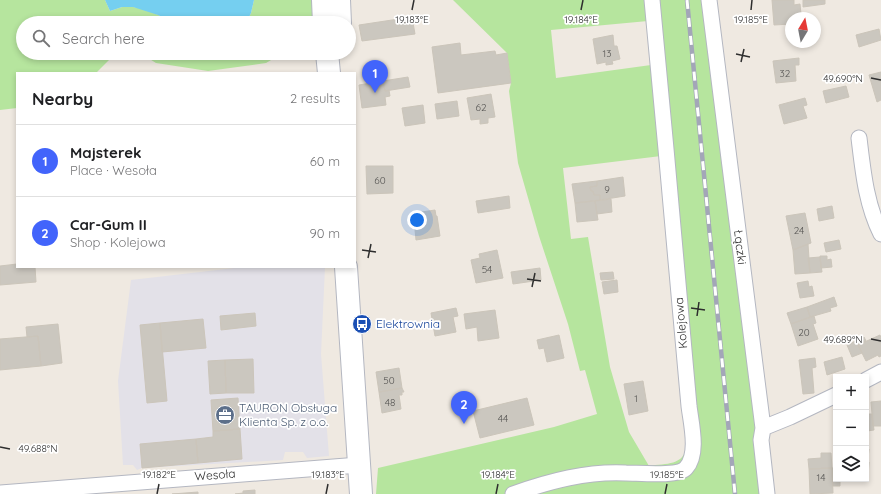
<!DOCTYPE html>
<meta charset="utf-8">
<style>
:root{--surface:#fff;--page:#f2f2f2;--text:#202124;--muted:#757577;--line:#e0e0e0;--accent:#4264fb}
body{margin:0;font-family:Quicksand,sans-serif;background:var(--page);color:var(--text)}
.controls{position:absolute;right:12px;bottom:12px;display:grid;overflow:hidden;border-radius:0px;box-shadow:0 2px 6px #0003}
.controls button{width:36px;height:36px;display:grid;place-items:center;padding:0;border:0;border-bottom:1px solid var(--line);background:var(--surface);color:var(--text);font:20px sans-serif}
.compass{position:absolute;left:785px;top:12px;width:36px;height:36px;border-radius:50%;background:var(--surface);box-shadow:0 2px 6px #0003;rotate:10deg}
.you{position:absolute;left:417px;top:220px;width:14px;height:14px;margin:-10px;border:3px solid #fff;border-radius:50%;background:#1a73e8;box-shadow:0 0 0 6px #1a73e833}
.badge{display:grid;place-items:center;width:26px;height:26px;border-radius:50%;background:var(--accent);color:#fff;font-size:13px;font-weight:700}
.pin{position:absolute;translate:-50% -33px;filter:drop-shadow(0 1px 2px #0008)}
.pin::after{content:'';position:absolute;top:21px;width:14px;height:12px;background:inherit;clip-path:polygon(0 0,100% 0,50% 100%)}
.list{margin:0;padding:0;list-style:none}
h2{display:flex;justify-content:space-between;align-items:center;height:52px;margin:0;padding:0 16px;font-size:17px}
h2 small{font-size:13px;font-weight:400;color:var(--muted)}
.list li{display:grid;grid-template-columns:26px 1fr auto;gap:12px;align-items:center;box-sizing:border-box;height:72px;padding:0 16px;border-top:1px solid var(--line)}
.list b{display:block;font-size:15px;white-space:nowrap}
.list p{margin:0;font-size:13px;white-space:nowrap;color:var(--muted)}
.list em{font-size:13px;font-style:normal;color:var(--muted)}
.icon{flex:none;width:22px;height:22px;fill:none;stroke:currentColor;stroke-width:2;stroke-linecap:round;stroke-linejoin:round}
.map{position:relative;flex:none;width:881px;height:494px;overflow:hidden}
.search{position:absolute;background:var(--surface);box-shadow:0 2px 6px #0003;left:16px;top:16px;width:340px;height:44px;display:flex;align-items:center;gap:10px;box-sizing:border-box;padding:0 14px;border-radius:22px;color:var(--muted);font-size:15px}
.panel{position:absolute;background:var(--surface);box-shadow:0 2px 6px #0003;left:16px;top:72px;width:340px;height:196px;border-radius:0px}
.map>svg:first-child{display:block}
.industrial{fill:#e3e1e8}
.green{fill:#b6e59e;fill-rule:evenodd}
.water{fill:#75cff0}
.building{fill:#cbc7bf;stroke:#cbc5ba}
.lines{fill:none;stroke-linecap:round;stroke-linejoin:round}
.street-casing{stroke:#b4b7c1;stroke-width:17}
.secondary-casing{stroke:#b4b7c1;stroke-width:24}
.street{stroke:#fff;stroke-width:15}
.secondary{stroke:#fff;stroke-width:22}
.rail-casing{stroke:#a3a6b8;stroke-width:4.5}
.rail{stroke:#fff;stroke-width:3;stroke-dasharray:9;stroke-linecap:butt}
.ticks{fill:none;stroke:#2e2e2e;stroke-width:1.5}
.labels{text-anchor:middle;stroke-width:3.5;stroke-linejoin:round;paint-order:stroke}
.number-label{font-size:10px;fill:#555452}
.street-label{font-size:12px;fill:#2e2e2e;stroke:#fff}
.transit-label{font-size:12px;fill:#164399;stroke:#fff;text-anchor:start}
.service-label{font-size:12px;fill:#4e5e75;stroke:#fff;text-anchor:start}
.ticks-label{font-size:10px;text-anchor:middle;fill:#2e2e2e;stroke:#fff;stroke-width:3.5;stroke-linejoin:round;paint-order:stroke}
</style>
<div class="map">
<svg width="881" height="494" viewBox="0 0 881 494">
<rect width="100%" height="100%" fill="#efe9e1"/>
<path class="industrial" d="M243 267H325L321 354 329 456 307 458 303 452H285L283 460 142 468 137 470 133 465H123L118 381 131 280Z"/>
<path class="green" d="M0 0H105L110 11C114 10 118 8 122 7 138 4 161 16 175 23H23V53H116L96 73H17V108L0 110Z
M254 0H323L324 23H246L251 13Z
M453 0H709L767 494H376L378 468 554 427 597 414 585 370 580 371 568 324 539 236 518 163 509 91 511 83 507 53ZM648 21 651 65 556 78 551 30ZM661 156 687 446C683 466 667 463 649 466L629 432 610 367 588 237 571 239 563 168Z
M140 53H283L266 63 208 71 156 63Z"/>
<path class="water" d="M105 0H254L251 13 246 23H175L158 15 133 7H122L110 11Z"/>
<path class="building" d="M772 0H794V5L800 4 801 14H795V18H791V24L774 25Z
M803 0H825V4L803 7Z
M412 17 415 34 362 41 359 25Z
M879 29 881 40 859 47 856 35Z
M613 35 614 46H617L620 59 612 61 613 64 606 65V62L597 64 593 39Z
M460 43 461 55 495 51 496 55 507 53 511 83 438 93 432 47Z
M799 58V65H795L796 81 776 83 773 61Z
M881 72V100L877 102 869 75Z
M408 77 410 87 385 91 383 81Z
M383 81 385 91 389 90 390 96 385 97 386 105 362 108 359 85Z
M846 86 849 97 826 103 823 91Z
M491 94 495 117 488 118V123L480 124V119L471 120 467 98Z
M805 98 807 105 803 106 807 118 784 124 779 105Z
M457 101 459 116 437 119 435 104Z
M423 105 425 123 405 126 402 108Z
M366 166H393V193L367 194Z
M623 177 625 196 600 200V195H594L593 191H591L590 187 597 186V181Z
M597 181V186L590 187 591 191H593L594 195H600V200L575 203 572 184Z
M509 196 510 208 478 213 476 201Z
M611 199 612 212 597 214 595 201Z
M595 201 598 220 577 222 575 203Z
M832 206 834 218 819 221 817 209Z
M435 210 436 216H437L440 236 416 240 414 219 415 218V213Z
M805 213 811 243 793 250 786 216Z
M839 240 841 249 826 252 824 243Z
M808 244 810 273 795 274 793 250Z
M497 250 503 278 476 283 471 260 480 258 479 254Z
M820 256H827V260L831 259 832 267 821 268Z
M820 257 822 272 810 273 808 258Z
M17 264V267H35L36 282 0 285V266Z
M540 268 541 280 513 284 511 272Z
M613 272 614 279 601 280 600 273Z
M617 280 618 292 604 294 602 282Z
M808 281 809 287 812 286 814 296 800 298 797 283Z
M834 297 837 306 830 308 831 311 810 317 807 307Z
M807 307 810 317 791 324 787 313Z
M456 308 458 316 453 317 456 332 435 336 431 313Z
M495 310 499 338 478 341 477 327 466 329 464 314Z
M255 313 256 326 221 330 220 316Z
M814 316 816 323 813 324 818 339 798 346 791 324Z
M203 319 206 348 162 352 160 323Z
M160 323 167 401 147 403 140 325Z
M58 324 62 363 41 366 38 336 27 337 26 327Z
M559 335 564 358 547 362 544 348 539 349 537 340Z
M880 335 881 338V356L879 357 878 355 866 361 858 345Z
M38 336 41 366 0 370V339Z
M864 337 866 341 858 345 862 353 852 357 847 345Z
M842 357 845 369 827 375 824 362Z
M815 358 816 367 812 368 814 393 803 394 799 360Z
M253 359 254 393H226L225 360Z
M225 360 226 393 210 394 208 361Z
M399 368 402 388 379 392 376 372Z
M643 381 648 411 629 415 624 384Z
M402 388 404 392H402V395H399L401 409 382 413 379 392Z
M238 398 240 429 213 431 211 400Z
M527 398 534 425 480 438 473 411Z
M881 401V426H873L871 402Z
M866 414H872L874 430 867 431 866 434Z
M836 415V436L834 416Z
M240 429 242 459 198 463 196 439 213 437V431Z
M196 439 198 463 142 468 140 444Z
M866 448 869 449 868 459H866Z
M821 453H831L832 468 809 469 808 459 821 458Z
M866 462H869L868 476H866Z
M832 468 833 493 810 494 809 469Z
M832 468H836V479H840V486H833Z
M255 490V494H235L243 493V491Z
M198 492V494H172Z"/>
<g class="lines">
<defs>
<path id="street" d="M709 0 763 428 761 440 767 494
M859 138C863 171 866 204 881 234
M866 380 881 372
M763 428 790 417 836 395
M0 493 359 465
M513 494C550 481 587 471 626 473 639 473 678 477 686 468 699 454 691 423 689 406L666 149 652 0"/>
<path id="secondary" d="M323 0 324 23
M339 0 340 23
M327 53 329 73
M346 267 361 494"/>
</defs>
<use href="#street" class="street-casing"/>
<use href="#secondary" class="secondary-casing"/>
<use href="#street" class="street"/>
<use href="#secondary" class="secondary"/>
<defs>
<path id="rail" d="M687 0 735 494"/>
</defs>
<use href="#rail" class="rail-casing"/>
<use href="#rail" class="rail"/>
</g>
<path class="ticks" d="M412 10 414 0M581 10 583 0M751 10 752 0M736 54 750 57M741 62 744 49M871 78 881 80M362 250 376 252M368 258 371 244M527 279 541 281M532 287 535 273M691 308 705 310M697 316 699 302M871 339 881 341M0 447 10 449M157 494 159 484M326 494 328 484M496 494 498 484M665 494 667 484"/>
<defs>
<symbol id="bus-disc" viewBox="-11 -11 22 22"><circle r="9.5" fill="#1a4fb4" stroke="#fff"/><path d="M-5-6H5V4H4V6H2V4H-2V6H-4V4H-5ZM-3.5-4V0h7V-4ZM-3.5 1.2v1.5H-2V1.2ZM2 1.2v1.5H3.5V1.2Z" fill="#fff"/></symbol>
<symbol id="office-disc" viewBox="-11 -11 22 22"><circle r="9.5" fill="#5c6f8a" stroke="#fff"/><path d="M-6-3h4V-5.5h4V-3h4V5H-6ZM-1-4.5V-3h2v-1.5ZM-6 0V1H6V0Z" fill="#fff"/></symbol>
</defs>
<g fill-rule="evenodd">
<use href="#bus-disc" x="351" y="313" width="22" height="22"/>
<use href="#office-disc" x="214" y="404" width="22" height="22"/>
</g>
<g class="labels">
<g class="number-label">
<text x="607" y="57">13</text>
<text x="785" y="77">32</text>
<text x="481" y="111">62</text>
<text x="380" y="184">60</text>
<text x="607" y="193">9</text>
<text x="799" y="234">24</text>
<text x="487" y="273">54</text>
<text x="804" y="336">20</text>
<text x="389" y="384">50</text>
<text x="636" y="402">1</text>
<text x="390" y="406">48</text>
<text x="503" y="422">44</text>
<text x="821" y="481">14</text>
</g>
<g class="street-label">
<text transform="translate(740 247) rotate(83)" y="4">Łączki</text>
<text transform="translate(681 323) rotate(-95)" y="4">Kolejowa</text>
<text transform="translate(215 475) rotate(-4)" y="4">Wesoła</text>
</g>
<g class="transit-label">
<text x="376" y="328">Elektrownia</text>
</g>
<g class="service-label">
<text x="239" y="412">TAURON Obsługa<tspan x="239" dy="14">Klienta Sp. z o.o.</tspan></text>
</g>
</g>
<g class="ticks-label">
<text x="412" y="23">19.183°E</text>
<text x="581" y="23">19.184°E</text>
<text x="751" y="23">19.185°E</text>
<text x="843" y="82">49.690°N</text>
<text x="843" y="343">49.689°N</text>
<text x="38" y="452">49.688°N</text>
<text x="159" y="478">19.182°E</text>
<text x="328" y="478">19.183°E</text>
<text x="498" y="478">19.184°E</text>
<text x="667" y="478">19.185°E</text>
</g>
</svg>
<div class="controls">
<button>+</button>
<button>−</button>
<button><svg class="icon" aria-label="layers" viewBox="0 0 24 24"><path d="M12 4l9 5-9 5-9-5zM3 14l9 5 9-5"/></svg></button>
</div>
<svg class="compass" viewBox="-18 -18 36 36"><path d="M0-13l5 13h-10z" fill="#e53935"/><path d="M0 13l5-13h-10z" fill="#757577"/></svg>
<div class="you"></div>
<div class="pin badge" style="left:375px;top:93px">1</div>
<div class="pin badge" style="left:464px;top:424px">2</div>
<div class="search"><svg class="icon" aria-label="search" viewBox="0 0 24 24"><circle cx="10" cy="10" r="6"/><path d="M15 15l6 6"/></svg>Search here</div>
<section class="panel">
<h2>Nearby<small>2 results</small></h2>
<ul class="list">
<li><span class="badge">1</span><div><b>Majsterek</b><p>Place · Wesoła</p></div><em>60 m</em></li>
<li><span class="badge">2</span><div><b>Car-Gum II</b><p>Shop · Kolejowa</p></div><em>90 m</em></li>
</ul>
</section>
</div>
